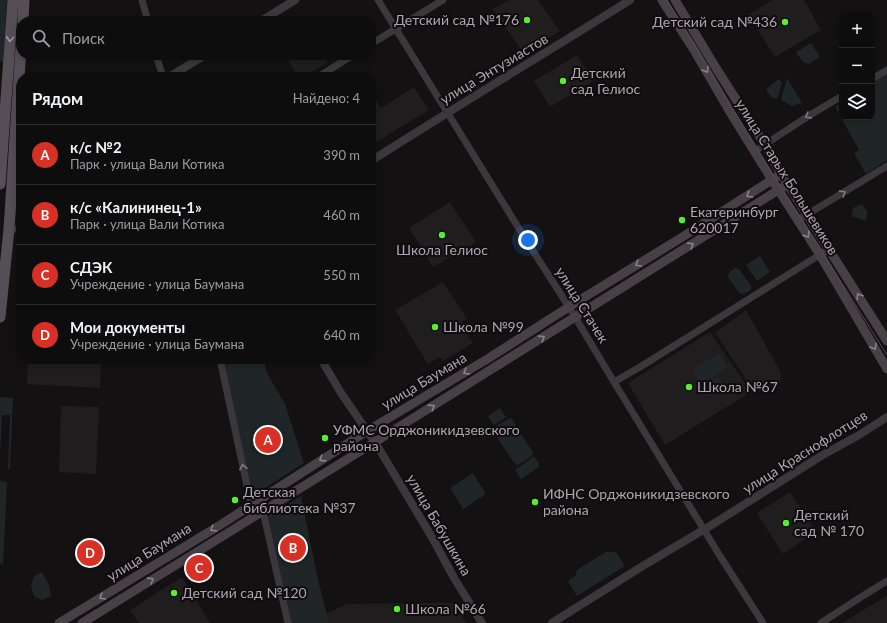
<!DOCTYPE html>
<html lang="ru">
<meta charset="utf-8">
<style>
:root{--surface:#0e0d0e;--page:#1c1b1c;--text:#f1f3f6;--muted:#9b9c9e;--line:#2e2d2e;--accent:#d93025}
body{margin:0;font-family:Lato,sans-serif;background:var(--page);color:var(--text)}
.controls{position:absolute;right:12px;top:12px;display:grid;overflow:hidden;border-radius:8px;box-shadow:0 2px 6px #0003}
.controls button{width:36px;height:36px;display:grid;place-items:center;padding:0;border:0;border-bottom:1px solid var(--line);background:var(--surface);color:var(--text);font:20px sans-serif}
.you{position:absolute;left:528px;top:240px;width:14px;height:14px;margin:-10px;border:3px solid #fff;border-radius:50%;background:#1a73e8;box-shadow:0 0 0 6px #1a73e833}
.badge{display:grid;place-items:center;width:26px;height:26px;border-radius:50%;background:var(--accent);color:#fff;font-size:13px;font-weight:700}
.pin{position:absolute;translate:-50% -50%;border:2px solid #fff;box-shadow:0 1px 4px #0006}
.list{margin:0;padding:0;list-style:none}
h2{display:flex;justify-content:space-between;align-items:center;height:52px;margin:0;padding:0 16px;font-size:17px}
h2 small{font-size:13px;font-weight:400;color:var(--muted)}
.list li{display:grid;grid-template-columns:26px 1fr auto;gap:12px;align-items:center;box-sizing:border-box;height:60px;padding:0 16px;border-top:1px solid var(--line)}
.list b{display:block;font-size:15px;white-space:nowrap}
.list p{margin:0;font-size:13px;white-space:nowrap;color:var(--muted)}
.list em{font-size:13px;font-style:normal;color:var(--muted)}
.icon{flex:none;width:22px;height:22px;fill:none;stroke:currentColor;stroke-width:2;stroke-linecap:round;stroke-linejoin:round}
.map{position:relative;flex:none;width:887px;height:623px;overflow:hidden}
.search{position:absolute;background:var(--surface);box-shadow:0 2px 6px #0003;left:16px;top:16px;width:360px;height:44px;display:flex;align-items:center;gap:10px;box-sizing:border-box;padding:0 14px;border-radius:16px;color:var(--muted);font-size:15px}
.panel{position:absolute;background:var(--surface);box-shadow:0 2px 6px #0003;left:16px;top:72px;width:360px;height:292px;border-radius:16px}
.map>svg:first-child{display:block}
.built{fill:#201d1f}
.green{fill:#202627}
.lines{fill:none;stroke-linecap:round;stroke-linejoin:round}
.minor{stroke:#3c373c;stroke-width:7}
.tertiary{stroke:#3c373c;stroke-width:8}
.secondary{stroke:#474047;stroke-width:9}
.primary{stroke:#564e56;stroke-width:11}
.tram{stroke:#544d54;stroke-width:1}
.oneway{stroke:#9e92a0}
.oneway2{stroke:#8b808d}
.oneway3{stroke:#827883}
.poi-dot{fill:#59ed2e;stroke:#0e0c0d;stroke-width:1.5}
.labels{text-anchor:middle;stroke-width:4;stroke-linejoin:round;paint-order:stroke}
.poi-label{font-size:14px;fill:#b0a3b3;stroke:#0e0c0d;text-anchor:start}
.street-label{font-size:14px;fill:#b0a3b3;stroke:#0e0c0d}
</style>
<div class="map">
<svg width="887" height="623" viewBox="0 0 887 623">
<rect width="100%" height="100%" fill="#131112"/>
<path class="built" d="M509 0H538L560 31 524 54 493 9Z
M772 0H804L821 30 775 57 748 15Z
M285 55H328V56L326 58 328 62 303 77H298Z
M577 55 593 81 550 107 534 81Z
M414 87 429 110 371 145V93L381 108Z
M450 202 476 242 433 267 409 228Z
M443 282 467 319 462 322 469 334 467 335 473 343 443 361 440 357 428 364 395 310Z
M746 310 780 371 781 382 766 392 753 390 715 333Z
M710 332 751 392 665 445 628 383Z
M28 359H101L100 388 27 384Z
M61 406 99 407 96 474 59 472Z
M790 492 816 532 783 554 757 513Z
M182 577 209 621V623H139L130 610Z
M887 596V623H842L880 600Z
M422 603H454L466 623H329L326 614 347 604Z"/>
<path class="green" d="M0 0H7L3 63 0 61Z
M811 43 820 57 809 64 802 61 796 52Z
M887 74V160L866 174 854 153 859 150 835 107 842 102V117H872V83Z
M787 78 802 103 792 106 781 100Z
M779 79 782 83 777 99 771 97 766 89Z
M862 204 867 211 866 221 852 216 853 208Z
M760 256 770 272 757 281 746 265Z
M736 268 740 270 751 286V290L744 294 739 293 728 277 729 272Z
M719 353 728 367 701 384 692 370Z
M223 359H263L268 375 285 404 304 463 253 496 251 494Z
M718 377 723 385 708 395 703 387Z
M0 397 13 398 10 469H8L10 415H2L0 456Z
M500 408 506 417 494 425 488 416Z
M510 418 512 419 533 453 532 456 518 465 515 464 494 433 493 429 494 427Z
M534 456 540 466 521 479 515 470Z
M473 473 486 494 463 509 450 488Z
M0 481 7 482 3 565 0 563Z
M301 496 318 580 329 623H291L268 516Z
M606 552H616L625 566 577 596 568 581 576 575 577 570Z
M42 572 49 585 51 596 42 600 34 596 31 586 34 576Z"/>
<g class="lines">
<path class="minor" d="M142 0 148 21
M378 0 526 240 569 307 614 382 720 556 763 623
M371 44 443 0
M156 55 163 77
M318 77 353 55
M872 79 887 70
M755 151 810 115 842 96
M798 220 887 166
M9 229H21
M220 359 250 500 252 504
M614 382 640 367 829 249
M263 511 288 623
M821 623 861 597 887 581"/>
<path class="tertiary" d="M261 21 295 0
M169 77 205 55
M371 161C457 106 544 54 630 0
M321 359 341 393 378 447 433 539 454 578 482 623
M552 623 641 567 710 526 821 456 859 435 887 417"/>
<path class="secondary" d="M662 0 694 50 730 112 772 180 820 255 887 369
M675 0 716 68 765 145 781 174 887 341
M59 623 217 527 367 431 489 358 575 303 684 236 781 174
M82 623 375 442 788 184"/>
<path class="primary" d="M23 21 24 0
M0 184 13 0
M0 317 9 229 21 48"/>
<path class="tram" d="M667 0 775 178 823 253 887 355"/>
</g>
<defs><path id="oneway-chevron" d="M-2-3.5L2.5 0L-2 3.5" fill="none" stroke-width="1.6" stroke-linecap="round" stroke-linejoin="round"/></defs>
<use class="oneway" href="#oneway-chevron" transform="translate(10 39) rotate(94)"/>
<g class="oneway2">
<use href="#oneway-chevron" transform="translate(706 70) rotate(60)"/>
<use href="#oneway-chevron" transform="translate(749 195) rotate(148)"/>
<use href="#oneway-chevron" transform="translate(807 235) rotate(57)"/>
<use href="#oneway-chevron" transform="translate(691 245) rotate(-32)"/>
<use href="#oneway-chevron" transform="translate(638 264) rotate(149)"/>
<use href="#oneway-chevron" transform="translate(859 296) rotate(-122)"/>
<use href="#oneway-chevron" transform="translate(542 338) rotate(-33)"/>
<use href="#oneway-chevron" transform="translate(874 347) rotate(60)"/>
<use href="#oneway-chevron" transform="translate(466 372) rotate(149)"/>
<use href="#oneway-chevron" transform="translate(432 407) rotate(-33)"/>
<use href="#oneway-chevron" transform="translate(322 459) rotate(147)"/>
<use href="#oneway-chevron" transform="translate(213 529) rotate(148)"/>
<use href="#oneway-chevron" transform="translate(151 580) rotate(-32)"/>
<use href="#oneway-chevron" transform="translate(102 597) rotate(149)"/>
</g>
<g class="oneway3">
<use href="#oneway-chevron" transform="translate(808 116) rotate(148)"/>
<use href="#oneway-chevron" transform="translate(843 193) rotate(-32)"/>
<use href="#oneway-chevron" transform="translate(243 467) rotate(-102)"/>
</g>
<g class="poi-dot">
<circle cx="527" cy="20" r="4"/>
<circle cx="785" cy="22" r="4"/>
<circle cx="563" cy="81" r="4"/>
<circle cx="682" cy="220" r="4"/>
<circle cx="442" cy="235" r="4"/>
<circle cx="435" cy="327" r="4"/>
<circle cx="689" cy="387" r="4"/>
<circle cx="325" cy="438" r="4"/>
<circle cx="235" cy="500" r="4"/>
<circle cx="535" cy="502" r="4"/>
<circle cx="786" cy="523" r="4"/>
<circle cx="174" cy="593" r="4"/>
<circle cx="397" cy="609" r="4"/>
</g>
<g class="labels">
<g class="poi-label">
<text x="519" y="25" text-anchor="end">Детский сад №176</text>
<text x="777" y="27" text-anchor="end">Детский сад №436</text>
<text x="571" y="78">Детский<tspan x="571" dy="16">сад Гелиос</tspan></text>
<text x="690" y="217">Екатеринбург<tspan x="690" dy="16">620017</tspan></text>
<text x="442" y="255" text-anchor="middle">Школа Гелиос</text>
<text x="443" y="332">Школа №99</text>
<text x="697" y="392">Школа №67</text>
<text x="333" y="435">УФМС Орджоникидзевского<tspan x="333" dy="16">района</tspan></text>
<text x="243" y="497">Детская<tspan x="243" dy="16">библиотека №37</tspan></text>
<text x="543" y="499">ИФНС Орджоникидзевского<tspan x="543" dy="16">района</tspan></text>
<text x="794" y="520">Детский<tspan x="794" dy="16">сад № 170</tspan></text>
<text x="182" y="598">Детский сад №120</text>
<text x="405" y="614">Школа №66</text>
</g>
<g class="street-label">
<text transform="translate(494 69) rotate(-31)" y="5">улица Энтузиастов</text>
<text transform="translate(787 177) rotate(58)" y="5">улица Старых Большевиков</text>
<text transform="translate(582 305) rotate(58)" y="5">улица Стачек</text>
<text transform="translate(424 381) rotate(-31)" y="5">улица Баумана</text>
<text transform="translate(805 452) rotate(-32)" y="5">улица Краснофлотцев</text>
<text transform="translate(439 525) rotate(60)" y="5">улица Бабушкина</text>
<text transform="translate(149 552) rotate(-32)" y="5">улица Баумана</text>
</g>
</g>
</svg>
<div class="controls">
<button>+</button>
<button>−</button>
<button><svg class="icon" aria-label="layers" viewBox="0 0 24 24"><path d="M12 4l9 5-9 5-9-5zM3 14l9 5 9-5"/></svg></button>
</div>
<div class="you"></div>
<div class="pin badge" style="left:268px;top:440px">A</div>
<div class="pin badge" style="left:293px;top:548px">B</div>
<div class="pin badge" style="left:199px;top:568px">C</div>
<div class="pin badge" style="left:90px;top:553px">D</div>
<div class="search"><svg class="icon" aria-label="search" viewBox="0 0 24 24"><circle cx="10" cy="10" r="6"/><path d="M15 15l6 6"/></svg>Поиск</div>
<section class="panel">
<h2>Рядом<small>Найдено: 4</small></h2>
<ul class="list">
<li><span class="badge">A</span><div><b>к/с №2</b><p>Парк · улица Вали Котика</p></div><em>390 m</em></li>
<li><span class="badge">B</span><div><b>к/с «Калининец-1»</b><p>Парк · улица Вали Котика</p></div><em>460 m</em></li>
<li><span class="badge">C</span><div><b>СДЭК</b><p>Учреждение · улица Баумана</p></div><em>550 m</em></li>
<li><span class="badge">D</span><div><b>Мои документы</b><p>Учреждение · улица Баумана</p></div><em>640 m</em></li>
</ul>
</section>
</div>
